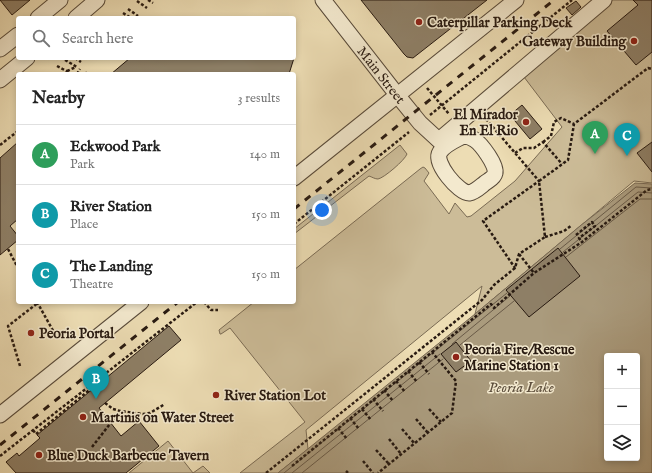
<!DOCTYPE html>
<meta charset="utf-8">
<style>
:root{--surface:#fff;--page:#f6f6f6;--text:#222;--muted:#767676;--line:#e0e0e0;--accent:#db2777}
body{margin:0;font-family:"IM FELL English",serif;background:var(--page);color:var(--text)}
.controls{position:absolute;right:12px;bottom:12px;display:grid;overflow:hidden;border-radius:4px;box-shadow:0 2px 6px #0003}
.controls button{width:36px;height:36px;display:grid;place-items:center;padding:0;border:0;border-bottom:1px solid var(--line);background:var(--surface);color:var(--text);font:20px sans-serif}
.you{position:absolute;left:322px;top:210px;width:14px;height:14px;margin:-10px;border:3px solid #fff;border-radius:50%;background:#1a73e8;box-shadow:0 0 0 6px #1a73e833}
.badge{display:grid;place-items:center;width:26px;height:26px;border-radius:50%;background:var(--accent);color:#fff;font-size:13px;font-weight:700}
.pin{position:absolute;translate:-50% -33px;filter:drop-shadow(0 1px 2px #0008)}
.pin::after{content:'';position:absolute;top:21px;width:14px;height:12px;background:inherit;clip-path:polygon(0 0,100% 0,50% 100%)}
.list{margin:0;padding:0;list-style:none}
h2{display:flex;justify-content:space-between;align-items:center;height:52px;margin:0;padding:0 16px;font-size:17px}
h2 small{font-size:13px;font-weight:400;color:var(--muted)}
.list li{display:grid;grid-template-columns:26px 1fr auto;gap:12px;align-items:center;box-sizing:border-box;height:60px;padding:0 16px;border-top:1px solid var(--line)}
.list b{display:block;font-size:15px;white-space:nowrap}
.list p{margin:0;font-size:13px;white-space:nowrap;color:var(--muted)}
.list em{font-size:13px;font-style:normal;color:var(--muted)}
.icon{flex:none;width:22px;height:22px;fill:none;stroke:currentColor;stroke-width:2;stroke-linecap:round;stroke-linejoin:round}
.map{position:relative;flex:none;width:652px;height:473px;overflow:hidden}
.search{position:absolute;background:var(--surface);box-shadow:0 2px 6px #0003;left:16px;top:16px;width:280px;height:44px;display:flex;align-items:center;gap:10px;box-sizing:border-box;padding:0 14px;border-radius:4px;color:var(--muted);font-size:15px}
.panel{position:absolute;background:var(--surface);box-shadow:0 2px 6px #0003;left:16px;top:72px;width:280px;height:232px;border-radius:4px}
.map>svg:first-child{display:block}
.green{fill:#ccbc98;stroke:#7a6b54}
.water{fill:#aa9b7d;stroke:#766752;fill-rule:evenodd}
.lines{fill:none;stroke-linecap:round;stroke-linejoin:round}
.shore{stroke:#695a47;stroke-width:1}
.building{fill:#8e7f66;stroke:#281a11}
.minor-casing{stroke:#594b3a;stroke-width:17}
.path{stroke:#281a11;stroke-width:2.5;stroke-dasharray:3 2;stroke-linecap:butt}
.minor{stroke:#f3e9ce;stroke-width:15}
.rail{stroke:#281a11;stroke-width:3;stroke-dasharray:7 7;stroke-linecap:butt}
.poi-dot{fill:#8f2418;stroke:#f3e9ce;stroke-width:1.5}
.labels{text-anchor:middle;stroke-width:3;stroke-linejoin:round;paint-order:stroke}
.poi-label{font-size:14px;font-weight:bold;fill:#281a11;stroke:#f3e9ce;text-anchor:start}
.street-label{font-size:14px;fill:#281a11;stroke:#f3e9ce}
.water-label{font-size:15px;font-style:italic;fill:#5c4e3c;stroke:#f3e9ce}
</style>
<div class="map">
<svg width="652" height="473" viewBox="0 0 652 473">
<rect width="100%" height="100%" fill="#edddb4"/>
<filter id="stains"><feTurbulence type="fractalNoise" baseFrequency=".005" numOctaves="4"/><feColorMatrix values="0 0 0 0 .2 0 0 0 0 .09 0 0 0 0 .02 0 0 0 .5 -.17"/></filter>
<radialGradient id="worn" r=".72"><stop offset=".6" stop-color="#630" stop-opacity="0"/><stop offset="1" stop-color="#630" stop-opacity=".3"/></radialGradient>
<path class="green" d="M606 0H652V183L634 181 475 314 482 286 306 430 308 449 278 473H240L305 422 230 328 221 334H220L219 330 254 302H294V270L420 169 423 167 425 168 429 173 424 181 449 214 455 203 467 217 471 216 515 181 562 127 524 77Z
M400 145 407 154C405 160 384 178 378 179 375 179 372 177 369 176L294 234V229Z
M168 441 193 473 203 466 210 473H129Z"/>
<path class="water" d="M635 183 652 184V473H278L475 314 580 226ZM607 356H637V458H607Z"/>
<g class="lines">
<path class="shore" d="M560 249 636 187 652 188
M563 252 638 192 652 193
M566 257 640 199H652
M452 344 510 296
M460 345 514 301
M284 473 507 293
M292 473 440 354
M302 473 443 359"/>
</g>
<path class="building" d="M0 0H30L12 15Z
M361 0H487L413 58 407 57 404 54Z
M633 0H652V52L636 65 607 31 638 5Z
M576 1 581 7 572 15 566 8Z
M130 58H294L289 74H111Z
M522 105 542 129 530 139 510 115Z
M18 142V219L10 226 18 236V240L0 255V158Z
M652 142V172L637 153Z
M558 248 580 276 529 317 506 290Z
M169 326 181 340 99 408 121 436 139 421 159 446 126 473H16L6 462 17 453 19 456 40 438 37 435Z
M456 342 471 361 456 372 441 354Z"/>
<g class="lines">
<defs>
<g id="minor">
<path id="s1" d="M323 0 398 96 420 123 445 146"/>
<path d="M38 18 60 0"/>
<path d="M76 18 97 0"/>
<path d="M0 49 18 35"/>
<path d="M0 80 27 58"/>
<path d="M463 136C467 136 471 137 475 140 481 144 497 165 495 173 494 178 489 180 485 183 480 187 475 192 469 193 459 193 433 163 440 152 445 144 456 140 463 136Z"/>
<path d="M439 140 604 0"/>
<path d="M294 178 516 0"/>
<path d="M0 415 141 302"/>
</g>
</defs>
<use href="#minor" class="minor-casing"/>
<path class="path" d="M148 0 153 3
M137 1 147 8
M128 9 138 16
M123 13 131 18
M75 58 81 62
M65 60 77 67
M57 66 72 74
M67 71 76 67
M50 73 51 74
M77 74 80 69
M86 74 87 72
M427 88 449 114
M430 115 572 0
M486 119 539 181 483 221 515 268
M543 142 551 136 554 122 561 118 574 124
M0 145 18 131
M515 153 523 148H534L543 142 562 164
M294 224 409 132
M576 235 592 222 595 226 579 238 582 242
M545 237 564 231 572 225
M8 249 18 268
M519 254 534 273
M37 302 56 336
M204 302 211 310H218
M432 352 491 304 494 308 534 273 582 242 647 190 652 189
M419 362 429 374
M20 366 8 326 39 302
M408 371 417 382
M396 381 405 392
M384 390 393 401
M373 399 383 411
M105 403 113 409 120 411 143 414 150 413 165 404
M362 409 371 420
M429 409 441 422
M350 418 359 429
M416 419 428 433
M338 428 347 439
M402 429 415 444
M33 430 36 434 93 387
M389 439 401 454
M92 447 120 411
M376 450 389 464
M0 456 197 302
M363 461 373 473
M292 466 432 352 456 381 452 413 378 473
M346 471 348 473
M266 473 482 300 494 285 515 268 519 254 545 237 539 181 568 160 574 124 648 68 652 69"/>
<use href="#minor" class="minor"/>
<path class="rail" d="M294 209 554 0
M0 445 178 302"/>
</g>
<g class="poi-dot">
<circle cx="419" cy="22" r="4"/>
<circle cx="634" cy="41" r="4"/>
<circle cx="526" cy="122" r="4"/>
<circle cx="31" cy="333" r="4"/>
<circle cx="456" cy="357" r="4"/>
<circle cx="216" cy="395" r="4"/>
<circle cx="83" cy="417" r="4"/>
<circle cx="39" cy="455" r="4"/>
</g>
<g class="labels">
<g class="poi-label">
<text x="427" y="27">Caterpillar Parking Deck</text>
<text x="626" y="46" text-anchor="end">Gateway Building</text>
<text x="518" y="119" text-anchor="end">El Mirador<tspan x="518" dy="16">En El Rio</tspan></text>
<text x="39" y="338">Peoria Portal</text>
<text x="464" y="354">Peoria Fire/Rescue<tspan x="464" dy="16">Marine Station 1</tspan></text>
<text x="224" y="400">River Station Lot</text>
<text x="91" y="422">Martinis on Water Street</text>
<text x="47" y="460">Blue Duck Barbecue Tavern</text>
</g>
<g class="street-label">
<text dy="5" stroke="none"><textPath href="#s1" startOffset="95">Main Street</textPath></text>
</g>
<g class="water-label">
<text x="521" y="392">Peoria Lake</text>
</g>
</g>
<rect width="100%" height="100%" filter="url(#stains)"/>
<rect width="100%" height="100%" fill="url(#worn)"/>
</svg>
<div class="controls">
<button>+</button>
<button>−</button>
<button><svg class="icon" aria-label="layers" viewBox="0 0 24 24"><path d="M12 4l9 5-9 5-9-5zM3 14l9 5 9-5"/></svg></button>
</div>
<div class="you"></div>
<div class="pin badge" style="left:595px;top:154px;background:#2e9e5b">A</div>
<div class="pin badge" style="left:96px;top:399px;background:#0f9aa8">B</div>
<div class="pin badge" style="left:627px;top:156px;background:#0f9aa8">C</div>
<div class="search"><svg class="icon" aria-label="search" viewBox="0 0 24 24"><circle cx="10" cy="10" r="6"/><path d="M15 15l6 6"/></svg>Search here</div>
<section class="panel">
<h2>Nearby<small>3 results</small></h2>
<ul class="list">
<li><span class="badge" style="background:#2e9e5b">A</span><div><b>Eckwood Park</b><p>Park</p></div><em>140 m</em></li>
<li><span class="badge" style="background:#0f9aa8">B</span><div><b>River Station</b><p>Place</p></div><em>150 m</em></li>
<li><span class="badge" style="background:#0f9aa8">C</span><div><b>The Landing</b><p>Theatre</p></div><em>150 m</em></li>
</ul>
</section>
</div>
